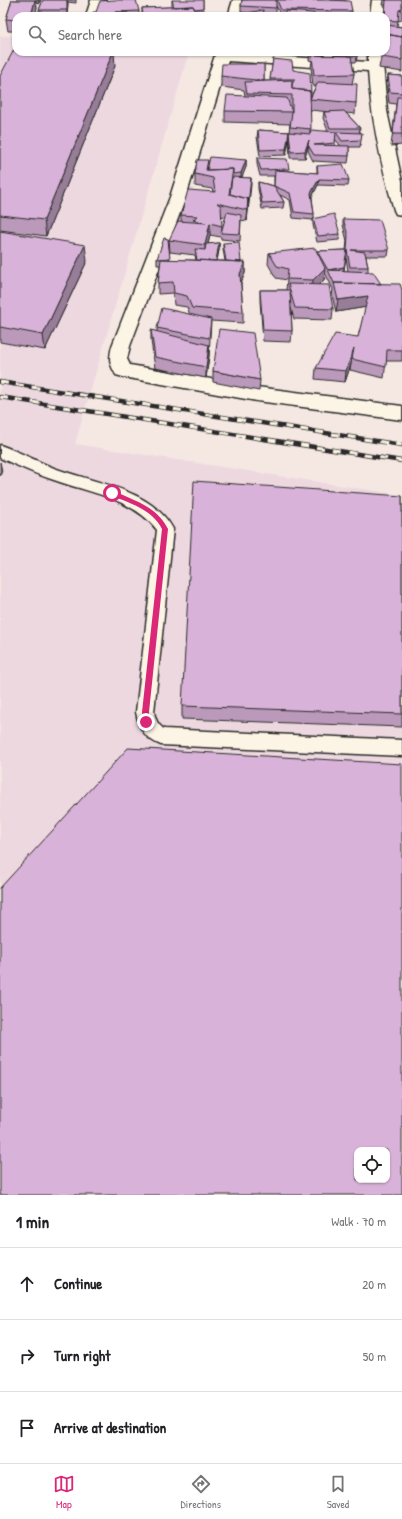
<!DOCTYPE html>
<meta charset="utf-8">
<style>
:root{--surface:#fff;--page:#f2f2f2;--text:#202124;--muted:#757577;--line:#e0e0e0;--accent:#db2777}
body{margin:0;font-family:"Patrick Hand",sans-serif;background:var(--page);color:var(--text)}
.controls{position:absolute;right:12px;bottom:12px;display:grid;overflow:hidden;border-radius:8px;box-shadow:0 1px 3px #0004}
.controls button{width:36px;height:36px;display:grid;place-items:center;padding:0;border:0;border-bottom:1px solid var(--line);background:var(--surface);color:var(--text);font:20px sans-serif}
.stop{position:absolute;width:12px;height:12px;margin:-9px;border:3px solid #db2777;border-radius:50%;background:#fff}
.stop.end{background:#db2777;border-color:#fff;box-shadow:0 1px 4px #0008}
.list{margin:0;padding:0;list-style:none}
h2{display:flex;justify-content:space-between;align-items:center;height:52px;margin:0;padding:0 16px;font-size:17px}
h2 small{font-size:13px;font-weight:400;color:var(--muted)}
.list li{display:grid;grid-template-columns:26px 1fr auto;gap:12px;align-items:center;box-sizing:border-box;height:72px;padding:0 16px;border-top:1px solid var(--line)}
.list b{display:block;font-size:15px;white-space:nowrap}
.list em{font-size:13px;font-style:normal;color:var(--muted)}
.icon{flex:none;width:22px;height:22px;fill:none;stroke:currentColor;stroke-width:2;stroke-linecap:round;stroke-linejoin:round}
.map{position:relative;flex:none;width:402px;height:1195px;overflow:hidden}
.search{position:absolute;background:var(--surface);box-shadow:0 1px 3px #0004;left:12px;right:12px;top:12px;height:44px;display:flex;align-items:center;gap:10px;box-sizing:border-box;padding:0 14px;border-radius:12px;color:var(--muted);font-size:15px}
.sheet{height:268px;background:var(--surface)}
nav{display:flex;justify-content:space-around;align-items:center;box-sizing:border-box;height:56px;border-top:1px solid var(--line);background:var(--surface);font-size:11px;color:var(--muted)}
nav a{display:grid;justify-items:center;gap:2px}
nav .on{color:var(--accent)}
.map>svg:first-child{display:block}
.built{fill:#edd8e0;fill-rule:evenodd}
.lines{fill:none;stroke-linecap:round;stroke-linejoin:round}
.service-casing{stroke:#2b2b2b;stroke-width:3}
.minor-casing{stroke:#2b2b2b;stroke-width:3}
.service{fill:#fcf5e5;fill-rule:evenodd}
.minor{fill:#fcf5e5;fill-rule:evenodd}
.rail-casing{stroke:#2b2b2b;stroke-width:4.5}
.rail{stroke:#fcf5e5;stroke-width:3;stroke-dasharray:8;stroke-linecap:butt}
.wall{fill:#b9b;stroke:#2b2b2b;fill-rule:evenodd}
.shaded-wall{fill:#987d99;stroke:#2b2b2b}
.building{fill:#d9b2da;stroke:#2b2b2b;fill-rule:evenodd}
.route{fill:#db2777}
</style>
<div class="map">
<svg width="402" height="1195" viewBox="0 0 402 1195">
<rect width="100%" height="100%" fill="#f5e8e3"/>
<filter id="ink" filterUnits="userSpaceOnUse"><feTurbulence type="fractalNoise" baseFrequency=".025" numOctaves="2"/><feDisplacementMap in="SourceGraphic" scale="8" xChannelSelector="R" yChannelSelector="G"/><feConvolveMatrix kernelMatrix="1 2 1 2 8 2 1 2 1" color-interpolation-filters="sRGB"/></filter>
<g filter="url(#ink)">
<path class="built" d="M0 36H16V52H189L75 444 402 495V1195H0ZM357 1150H387V1180H357Z"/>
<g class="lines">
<defs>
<path id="service" d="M0 445C18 451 36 461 54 468 93 483 151 488 173 529L154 712C156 720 157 724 164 729L402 740V756L161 745C145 739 139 728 136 712L157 530C134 499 91 493 57 481 37 475 19 466 0 458Z"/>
<path id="minor" d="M91 0H105L100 16H86Z
M233 0H247L242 16H228Z
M372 0H386L384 16H370Z
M216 52 368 62V52H382L387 111 402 181V215L396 214 394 210C381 164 371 119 368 71L228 61 186 197 130 346 127 359 130 365 257 387 402 406V420L257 401 123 377 116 375C109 363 109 359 112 346L170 197Z"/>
</defs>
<use href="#service" class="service-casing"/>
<use href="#minor" class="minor-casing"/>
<use href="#service" class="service"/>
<use href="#minor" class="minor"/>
<defs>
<path id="rail" d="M0 382 402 445
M0 397 402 461"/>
</defs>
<use href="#rail" class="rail-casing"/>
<use href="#rail" class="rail"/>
</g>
<path class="wall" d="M12 0H41L39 4 36 3 37 8 16 16V31H8L6 19Z
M43 0H76V3L68 2 67 16H40L39 10Z
M106 0 139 11V16H93Z
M172 0 203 15H198V16H142V8L172 7Z
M242 0H346V1L352 11 351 16H281L276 6V15L264 14 265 16H237V15L248 13 241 12V6Z
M383 0H402V20L398 21 397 26 402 27V72L379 68 382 52H386V16H384L385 5H382Z
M270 52H295L294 56 270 55Z
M310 52 324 56H336V52L347 54 348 52H358L356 62H352L354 74 352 84 356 103 355 114 346 113 360 128 359 133H362L360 147H349V156L348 163 313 161 308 151V146L305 158H290L289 139 286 155 260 156 257 137 258 130 289 132 290 124 225 122V111L245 96 244 90 221 87V76L264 64V81H270L273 59 293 70 311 93 310 98 316 86H313L311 67 312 61 309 60ZM310 110 330 112H324L323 118 328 131 310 133ZM335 139 340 145 341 146H335Z
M115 66 46 236 0 230V76Z
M388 75 402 76V145L391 146 396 104 389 103 387 87Z
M257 158 289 169V171L317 173V166L349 180 348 186 318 185 312 197 314 214V219L340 234 339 240 317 242 313 225V220L293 218 290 200 280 195 284 202 283 208 262 209 258 189V182L274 186V176H260L257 164Z
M208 160V165L246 160V167L241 178H251L247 221 241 220 240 241 221 239V237L210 235 208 244 219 243V250L217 261H225L223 249V243L241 262H245V273L241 283 243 312V323L211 321 209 356 206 378 155 368 151 341V330L157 332V328L190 315 187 307 174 305 173 293 158 294V283L160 265H157V259L168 239 170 260H196L195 255 170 252 169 240 181 222V215L213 192 212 189 195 186V174ZM221 216 226 217 222 230Z
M343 219 389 250 388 256H366L368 267V272L381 284 402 290V361H386L384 378 350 370 351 364 345 382 315 379 316 368 358 337 366 307 336 312 332 295 333 289 325 273 324 280 319 284 333 309 332 320 294 319 291 308 292 331 291 342 263 341 260 301V290H286L287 280 276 278 268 264 269 253 317 252V251L346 250 347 241 343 225ZM346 256V257L348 271H344Z
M0 231 87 261 45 350 0 342Z
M213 371 260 380 259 391 213 382Z
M402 496V727L182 719V706Z"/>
<path class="shaded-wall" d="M35 0H36L37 8 35 16H31Z
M38 0H41L39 4Z
M67 0 68 5 67 16Z
M203 0V15L191 16H176Z
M113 52H114L115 66 46 236 44 220Z
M289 132V139L286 155V149Z
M309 140 308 146 305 158V151Z
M246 160V167L241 180V173Z
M251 178V185L247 221 248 199Z
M319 179 318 185 310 200 311 193Z
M210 223V235L205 256V245Z
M219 243V250L215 269V263Z
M85 245 87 261 45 350 43 335Z
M245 262V273L240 285V274Z
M344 267V273L328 270Z
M325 268 324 280 312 292 313 280Z
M368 296 367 307 336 312 338 300Z
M209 345V356L206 378V367Z
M354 348 351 364 345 382 346 371Z
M0 462 2 471 0 476Z"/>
<path class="building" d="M12 0H35L31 16H16V20L6 19Z
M43 0H67V10H39Z
M114 0H136L139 11 115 12 128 13V16H93V12H96L100 1Z
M172 0H203V8L195 9 193 6 174 7Z
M242 0H276V8L241 6Z
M277 0H326L350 1 352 11 281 10Z
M386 0H402V9L399 10 398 21 386 20V16H385Z
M193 6 198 16H143L142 8Z
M263 10 265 16H238L237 15Z
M285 11 314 13V16H285Z
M386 25 402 27V37L386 34Z
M386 34 402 37V60L381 57 382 52H386Z
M16 46V52H113L44 220 0 215V76Z
M310 52H325L324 55 310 54Z
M336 52H347V54L336 55Z
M348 52H357L356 56H347Z
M312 55 351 56 354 74 314 75Z
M273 59 292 61 293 70 310 73 311 93H310V91L292 89V84L295 79H270Z
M222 64H264V81L221 76Z
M388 75 402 76V93L390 92Z
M292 80V89L310 91 311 129 290 127 292 112 225 111 227 95 287 98 292 112V95L247 94 245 82Z
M318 82 357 84 356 103 310 99Z
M397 97H402V134H393Z
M344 111 360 128H330L324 112Z
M258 130 289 132 286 149 260 150Z
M311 130 336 132 335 143 314 145 349 146V156L314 155 308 145 309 140 305 151 291 152 289 132 310 134Z
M336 132 362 133 361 140 342 141Z
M210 157 246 160 241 173 233 174V169L207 170Z
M257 158 287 159 289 169 261 170Z
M197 160H208L206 170 233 169 229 194 248 199 247 210 217 203 221 206 222 226 210 223 205 245 169 240 178 221 206 223 193 220 197 216 181 215 188 190 215 192 213 178 195 174Z
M343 164 349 180 319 179 311 193 314 214 294 212 290 193 274 186 284 202 262 203 258 182 274 186 275 170 318 173 317 166Z
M232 177 251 178 248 204V199L230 194Z
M227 212 241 215 240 234 221 233Z
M334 214 340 234 318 236 313 219Z
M343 219 380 220 389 250H351L365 252 368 267H350L347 250 348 235Z
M0 231 85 245 43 335 0 327Z
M164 238 168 239 170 258 157 259Z
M239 242 241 262 226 261 223 243Z
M219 243 216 261 197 260 195 249 205 250 206 244Z
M315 248 325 268 313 280 287 279 288 269 277 266 269 253Z
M347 250 344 267 328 270 317 251Z
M161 259 245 262 240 274 243 312 192 308 187 296 174 293 173 282 158 283Z
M328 270 373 272 381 284 334 283Z
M334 283 400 284 402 290V350H387L386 367 352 359 354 348 346 371 316 368 335 334 358 337 368 296 338 300Z
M288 284 329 285 333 309 295 308Z
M260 290H290L292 331 263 330Z
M162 308 211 319 209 338 157 328Z
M219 329 253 333 260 380 213 371Z
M151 330 209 345 206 367 155 357Z
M194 481 402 496V714L182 706Z
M128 748 402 764V1195H0V888ZM357 1150H387V1180H357Z"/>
</g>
<path class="route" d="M110 491H114C137 502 156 506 168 529L149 712 150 722 146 725 143 722 142 712 162 529C152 509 129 503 110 495Z"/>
</svg>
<div class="controls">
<button><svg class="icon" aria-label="locate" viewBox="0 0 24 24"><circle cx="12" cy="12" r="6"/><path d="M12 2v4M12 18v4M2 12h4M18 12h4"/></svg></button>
</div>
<div class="stop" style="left:112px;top:493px"></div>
<div class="stop end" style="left:146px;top:722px"></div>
<div class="search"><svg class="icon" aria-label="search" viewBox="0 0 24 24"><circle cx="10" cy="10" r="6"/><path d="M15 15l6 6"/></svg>Search here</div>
</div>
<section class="sheet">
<h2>1 min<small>Walk · 70 m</small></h2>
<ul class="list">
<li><svg class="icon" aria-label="ahead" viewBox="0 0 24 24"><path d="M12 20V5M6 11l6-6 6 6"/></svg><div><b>Continue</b></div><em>20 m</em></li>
<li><svg class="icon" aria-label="right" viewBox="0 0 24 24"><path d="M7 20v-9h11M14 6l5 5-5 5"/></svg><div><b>Turn right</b></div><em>50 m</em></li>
<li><svg class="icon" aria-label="arrive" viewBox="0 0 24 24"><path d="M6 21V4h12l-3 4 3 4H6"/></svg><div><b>Arrive at destination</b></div></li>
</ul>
</section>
<nav>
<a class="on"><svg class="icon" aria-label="map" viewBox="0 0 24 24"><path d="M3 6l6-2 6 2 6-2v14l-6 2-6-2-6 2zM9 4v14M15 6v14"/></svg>Map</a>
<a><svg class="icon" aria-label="directions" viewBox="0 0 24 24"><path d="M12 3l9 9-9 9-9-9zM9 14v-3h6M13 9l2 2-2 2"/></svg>Directions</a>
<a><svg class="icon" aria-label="saved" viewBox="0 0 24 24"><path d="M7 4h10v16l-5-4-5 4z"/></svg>Saved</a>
</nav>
